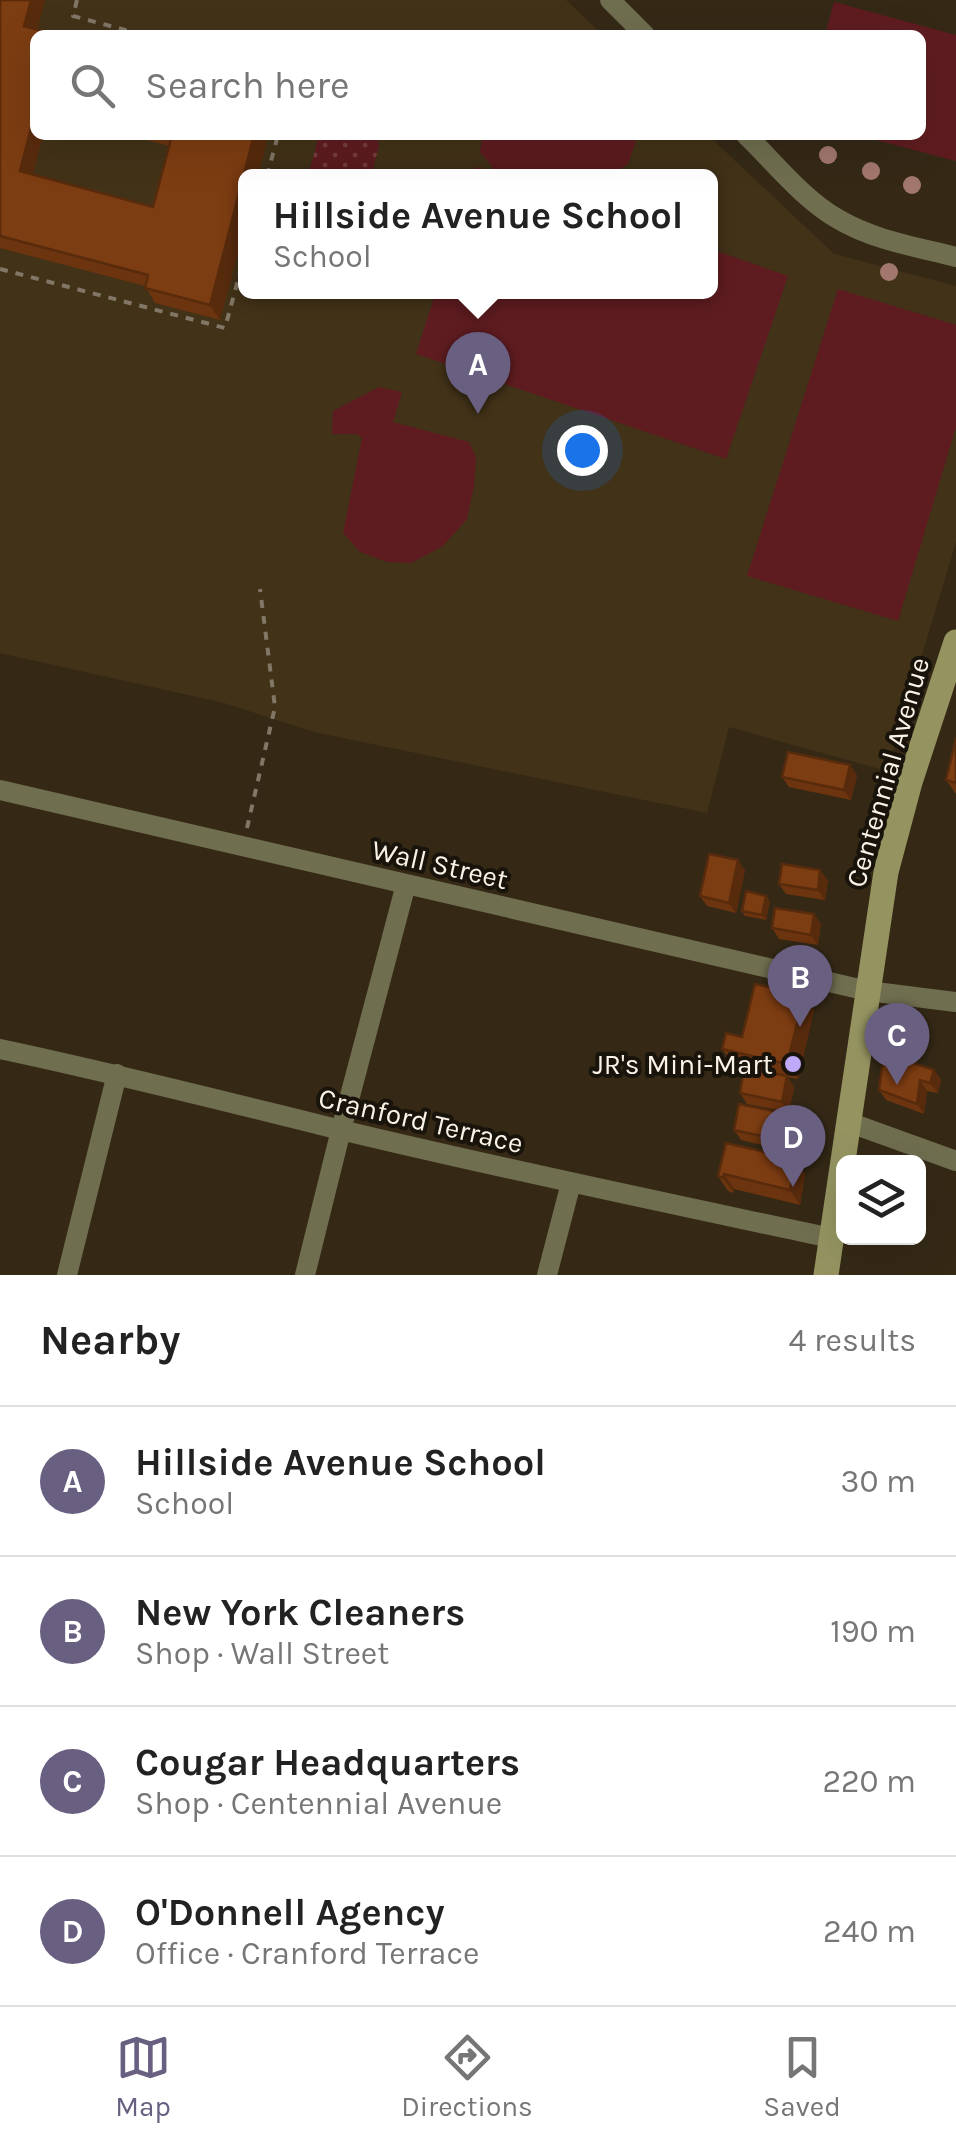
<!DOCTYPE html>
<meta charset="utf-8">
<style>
:root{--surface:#fff;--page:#f2f2f2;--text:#222;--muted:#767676;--line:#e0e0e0;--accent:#685f81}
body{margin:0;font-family:Karla,sans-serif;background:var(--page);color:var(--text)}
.controls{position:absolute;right:30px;bottom:30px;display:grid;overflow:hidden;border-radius:15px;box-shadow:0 10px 40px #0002}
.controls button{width:90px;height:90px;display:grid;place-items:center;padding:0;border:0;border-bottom:2px solid var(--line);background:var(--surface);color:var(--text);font:50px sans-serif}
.you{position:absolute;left:582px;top:450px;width:35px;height:35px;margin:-25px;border:8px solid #fff;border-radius:50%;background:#1a73e8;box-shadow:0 0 0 15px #1a73e833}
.badge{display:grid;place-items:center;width:65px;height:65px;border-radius:50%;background:var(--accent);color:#fff;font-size:32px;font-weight:700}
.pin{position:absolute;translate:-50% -82px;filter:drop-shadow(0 2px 5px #0008)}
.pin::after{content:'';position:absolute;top:52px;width:35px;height:30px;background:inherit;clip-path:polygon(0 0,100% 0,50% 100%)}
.popup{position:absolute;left:238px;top:169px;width:480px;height:130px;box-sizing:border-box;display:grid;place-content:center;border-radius:15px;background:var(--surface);filter:drop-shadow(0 2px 8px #0005);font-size:32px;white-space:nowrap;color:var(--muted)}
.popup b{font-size:38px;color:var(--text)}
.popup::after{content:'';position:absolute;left:50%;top:100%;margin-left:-20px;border:20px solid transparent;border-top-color:var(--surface)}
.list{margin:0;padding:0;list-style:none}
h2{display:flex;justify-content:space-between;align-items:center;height:130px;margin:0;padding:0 40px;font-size:42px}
h2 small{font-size:32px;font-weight:400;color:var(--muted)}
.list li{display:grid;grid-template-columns:65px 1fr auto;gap:30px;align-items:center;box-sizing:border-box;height:150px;padding:0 40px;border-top:2px solid var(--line)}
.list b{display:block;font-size:38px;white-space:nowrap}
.list p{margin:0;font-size:32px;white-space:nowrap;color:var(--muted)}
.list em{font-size:32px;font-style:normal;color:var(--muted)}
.icon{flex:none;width:55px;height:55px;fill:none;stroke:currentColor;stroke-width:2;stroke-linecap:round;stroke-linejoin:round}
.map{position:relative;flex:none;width:956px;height:1275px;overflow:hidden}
.search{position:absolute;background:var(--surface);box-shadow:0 10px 40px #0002;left:30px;right:30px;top:30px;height:110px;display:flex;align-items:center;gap:25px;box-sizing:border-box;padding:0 35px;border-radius:15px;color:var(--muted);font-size:38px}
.sheet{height:730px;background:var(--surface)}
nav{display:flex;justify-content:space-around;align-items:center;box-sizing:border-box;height:140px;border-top:2px solid var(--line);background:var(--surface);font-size:28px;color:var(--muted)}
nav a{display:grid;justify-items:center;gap:5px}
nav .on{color:var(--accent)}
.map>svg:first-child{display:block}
.built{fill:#423218;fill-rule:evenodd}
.park{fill:url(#park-dots)}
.pitch{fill:#5f1c20}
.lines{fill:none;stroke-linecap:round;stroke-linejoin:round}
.path{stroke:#827767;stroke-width:4;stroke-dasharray:8 8;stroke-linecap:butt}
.street{stroke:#6f6e4f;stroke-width:20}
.secondary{stroke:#959461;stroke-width:25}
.tree{fill:#a2776d}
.wall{fill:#6c340f}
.shaded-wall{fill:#582b0d}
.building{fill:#7d3d12;stroke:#582b0d;stroke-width:2.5}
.poi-dot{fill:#bda9f5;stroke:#18130b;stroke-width:4}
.labels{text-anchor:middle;stroke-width:8;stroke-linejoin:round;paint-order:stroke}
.street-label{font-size:28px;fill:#fbf3e7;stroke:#18130b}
.poi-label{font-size:28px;fill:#fbf3e7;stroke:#18130b;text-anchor:end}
</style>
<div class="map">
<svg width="956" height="1275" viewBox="0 0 956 1275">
<defs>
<pattern id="park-dots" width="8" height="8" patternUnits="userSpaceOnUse" patternTransform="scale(2.5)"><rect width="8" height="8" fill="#5f1c20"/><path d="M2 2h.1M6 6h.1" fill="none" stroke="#773d40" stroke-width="1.8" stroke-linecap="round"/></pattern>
</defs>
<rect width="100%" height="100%" fill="#352916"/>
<path class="built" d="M0 0H566L603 35H35V135H708L834 254 956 286V542L887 771 729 727 707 813 314 732 224 703 0 653ZM245 176H710V292H245Z"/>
<path class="park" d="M319 135H376L379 146 371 176H308Z"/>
<path class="pitch" d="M834 2 956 35V161L857 135H921V35H825Z
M483 135H638L628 164 610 176H473L476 167 497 173 480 152Z
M711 249 788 276 726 459 416 354 436 292H710Z
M838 289 956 325V427L898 621 747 576Z
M379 387 402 392 393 422 469 442 476 457 474 486 467 519 443 546 411 563 387 562 360 552 343 533 362 438 357 434H332L333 411Z"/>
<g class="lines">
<path class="path" d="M77 0 73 16 144 35
M267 176 278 135
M0 269 225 328 245 254
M247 828 275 707 260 589"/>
<path class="street" d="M610 0 645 35
M746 135C775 163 803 199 838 219 873 240 917 247 956 257
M0 790 868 991 956 1002
M0 1049C114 1073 227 1102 341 1130 503 1169 667 1203 831 1238
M848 1122 956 1161
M67 1275 117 1074
M305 1275 341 1130 406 884
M547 1275 571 1183"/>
<path class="secondary" d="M826 1275 886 872 910 782 956 642"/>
</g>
<g class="tree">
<circle cx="828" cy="155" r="9"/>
<circle cx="871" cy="171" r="9"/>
<circle cx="912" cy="185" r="9"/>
<circle cx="889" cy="272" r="9"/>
</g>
<path class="wall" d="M0 0 35 35 33 175 153 207 169 146 129 135H268L258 176H246V223L220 320 155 303 145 286 0 248Z
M956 738V794L946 780Z
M857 775 851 800 789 787 782 777Z
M745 870 736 913 707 906 700 896Z
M828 880 825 900 786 894 779 884Z
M766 896 770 901 766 920 745 916 742 911Z
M821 924 818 945 779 939 772 928Z
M814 1010 798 1079 787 1077 794 1087 789 1112 747 1104 740 1093 780 1075 733 1064 722 1049 742 1037Z
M934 1070 941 1080 938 1093 927 1091 924 1114 886 1100 879 1090Z
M782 1113 789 1123 783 1150 741 1140 734 1130Z
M795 1159 805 1174 800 1205 734 1189V1193L728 1191 718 1176Z"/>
<path class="shaded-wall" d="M31 0H45L36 35 24 26Z
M35 112V135H43L30 186 20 171Z
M254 135H268L258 176H246V223L220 320 210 305Z
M850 765 857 775 851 800 844 790Z
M738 860 745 870 736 913 729 903Z
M820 870 828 880 825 900 818 890Z
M766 896 770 901 766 920 762 915Z
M814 914 821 924 818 945 811 935Z
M804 995 814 1010 798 1079 787 1064Z
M934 1070 941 1080 938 1093 930 1083Z
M787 1076 794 1087 789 1112 782 1102Z
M920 1080 927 1091 924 1114 917 1104Z
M782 1113 789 1123 783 1150 776 1139Z
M795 1159 805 1174 800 1205 790 1190Z
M724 1174 734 1189V1193L723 1178Z"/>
<path class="building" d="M0 0H31L24 26 58 35H35V112L20 171 153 207 172 135H254L210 305 145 288 148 275 0 236Z
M956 738V783L946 780Z
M788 752 850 765 844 790 782 777Z
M709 854 738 860 729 903 700 896Z
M782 864 820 870 818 890 779 884Z
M746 891 766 896 762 915 742 911Z
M775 908 814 914 811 935 772 928Z
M755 984 804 995 787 1064 722 1049 726 1033 742 1037Z
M884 1053 934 1070 930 1083 920 1080 917 1104 879 1090Z
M744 1068 787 1076 782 1102 740 1093Z
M739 1104 782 1113 776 1139 734 1130Z
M726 1143 795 1159 790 1190 724 1174 723 1178 718 1176Z"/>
<circle class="poi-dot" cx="793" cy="1064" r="10"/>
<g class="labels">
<g class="street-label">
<text transform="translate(887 772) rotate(-74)" y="10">Centennial Avenue</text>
<text transform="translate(440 864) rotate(13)" y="10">Wall Street</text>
<text transform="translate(421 1120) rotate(13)" y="10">Cranford Terrace</text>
</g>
<g class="poi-label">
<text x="773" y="1074">JR's Mini-Mart</text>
</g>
</g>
</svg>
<div class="controls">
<button><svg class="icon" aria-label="layers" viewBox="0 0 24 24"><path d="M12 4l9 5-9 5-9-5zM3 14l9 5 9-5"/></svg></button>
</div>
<div class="you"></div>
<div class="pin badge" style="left:478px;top:414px">A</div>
<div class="popup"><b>Hillside Avenue School</b>School</div>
<div class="pin badge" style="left:800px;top:1027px">B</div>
<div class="pin badge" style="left:897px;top:1085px">C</div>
<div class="pin badge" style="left:793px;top:1187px">D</div>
<div class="search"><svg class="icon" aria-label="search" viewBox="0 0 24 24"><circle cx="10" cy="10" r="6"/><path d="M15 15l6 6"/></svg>Search here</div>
</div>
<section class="sheet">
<h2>Nearby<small>4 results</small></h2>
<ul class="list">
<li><span class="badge">A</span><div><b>Hillside Avenue School</b><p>School</p></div><em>30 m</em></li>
<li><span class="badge">B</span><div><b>New York Cleaners</b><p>Shop · Wall Street</p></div><em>190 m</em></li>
<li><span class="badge">C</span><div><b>Cougar Headquarters</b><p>Shop · Centennial Avenue</p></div><em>220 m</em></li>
<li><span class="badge">D</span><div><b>O'Donnell Agency</b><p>Office · Cranford Terrace</p></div><em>240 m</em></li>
</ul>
</section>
<nav>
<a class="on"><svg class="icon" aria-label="map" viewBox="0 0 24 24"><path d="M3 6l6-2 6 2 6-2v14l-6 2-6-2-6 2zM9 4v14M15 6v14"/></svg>Map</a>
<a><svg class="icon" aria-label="directions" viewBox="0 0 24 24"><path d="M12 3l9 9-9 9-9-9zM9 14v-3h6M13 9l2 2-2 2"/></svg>Directions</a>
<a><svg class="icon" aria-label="saved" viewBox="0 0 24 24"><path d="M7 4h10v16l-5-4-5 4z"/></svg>Saved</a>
</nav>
